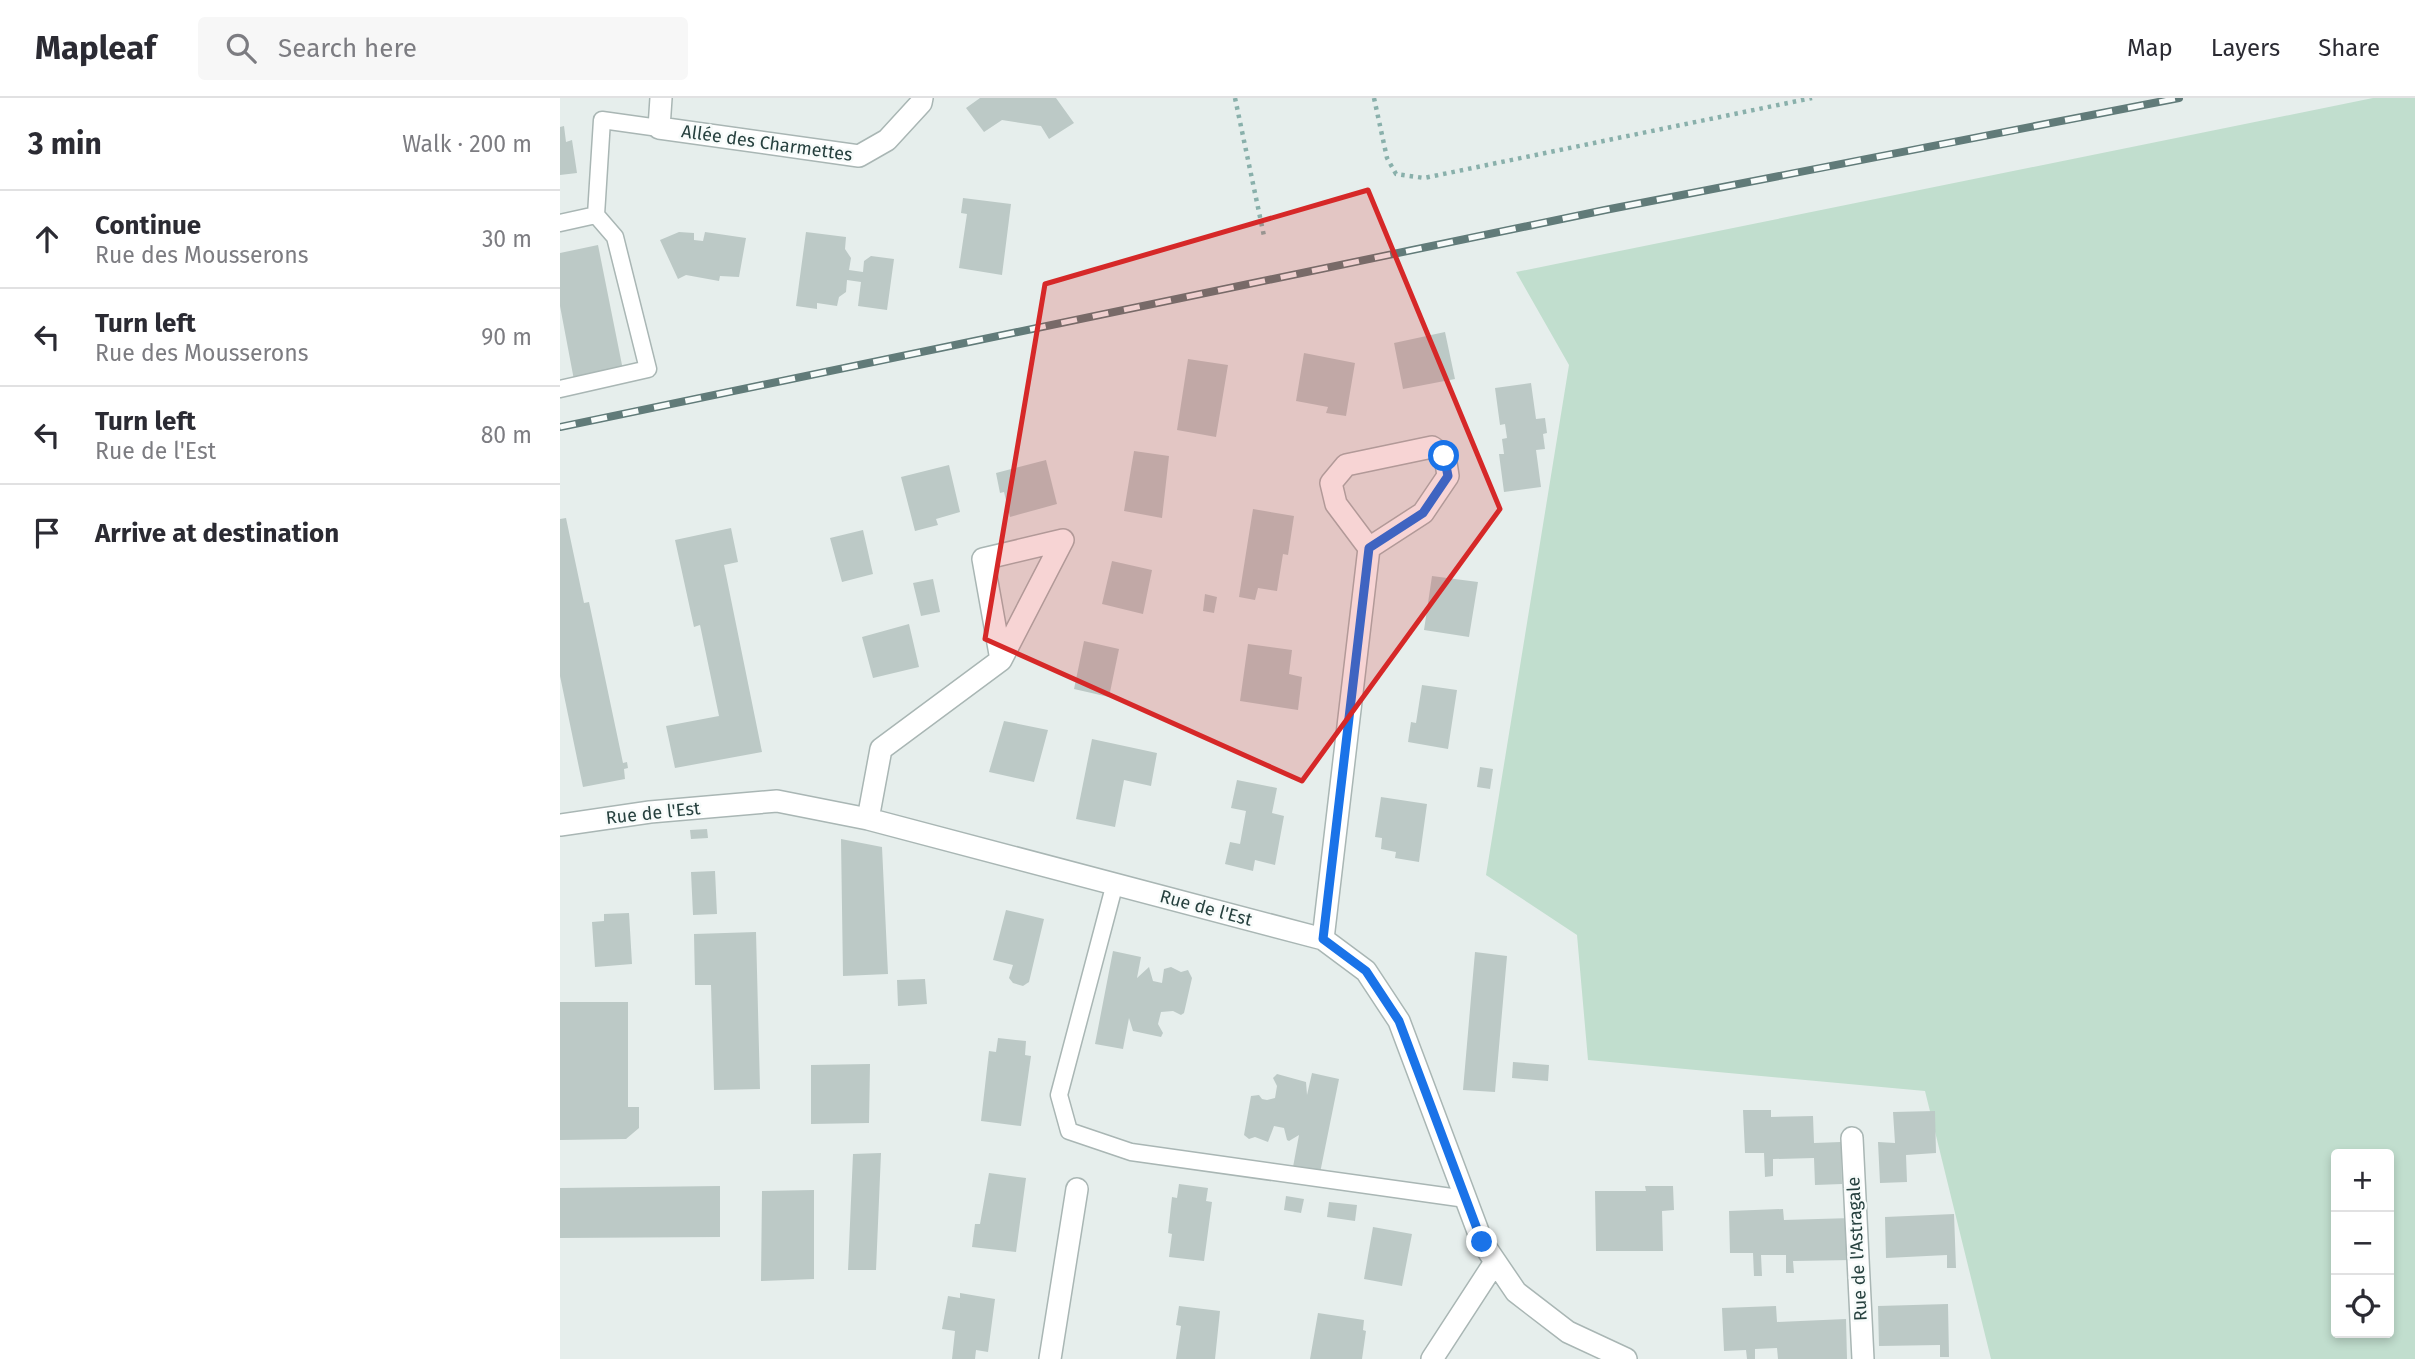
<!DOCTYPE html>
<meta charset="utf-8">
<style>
:root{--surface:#fff;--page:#f7f7f7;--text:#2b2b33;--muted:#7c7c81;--line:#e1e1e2}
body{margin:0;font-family:"Fira Sans",sans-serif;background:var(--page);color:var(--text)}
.controls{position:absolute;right:21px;bottom:21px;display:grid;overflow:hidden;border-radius:7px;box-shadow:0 4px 10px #0003}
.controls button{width:63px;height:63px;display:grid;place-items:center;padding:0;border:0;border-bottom:2px solid var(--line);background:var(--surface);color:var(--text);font:35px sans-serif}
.stop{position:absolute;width:21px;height:21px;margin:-16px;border:5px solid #1a73e8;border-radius:50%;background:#fff}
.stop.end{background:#1a73e8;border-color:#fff;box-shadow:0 2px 7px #0008}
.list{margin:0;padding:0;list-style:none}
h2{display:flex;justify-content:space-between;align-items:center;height:91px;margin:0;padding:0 28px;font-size:30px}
h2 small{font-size:23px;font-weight:400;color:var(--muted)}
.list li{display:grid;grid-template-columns:46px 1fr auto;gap:21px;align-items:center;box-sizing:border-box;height:98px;padding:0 28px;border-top:2px solid var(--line)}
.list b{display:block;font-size:26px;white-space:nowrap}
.list p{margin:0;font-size:23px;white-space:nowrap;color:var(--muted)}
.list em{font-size:23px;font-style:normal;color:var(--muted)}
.icon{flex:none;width:38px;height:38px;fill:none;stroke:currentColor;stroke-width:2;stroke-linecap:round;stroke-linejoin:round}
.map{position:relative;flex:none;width:1855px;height:1261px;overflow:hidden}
header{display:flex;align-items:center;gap:42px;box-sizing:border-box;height:98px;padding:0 35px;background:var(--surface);border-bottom:2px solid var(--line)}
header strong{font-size:33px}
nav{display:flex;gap:38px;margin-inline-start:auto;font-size:24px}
.search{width:490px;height:63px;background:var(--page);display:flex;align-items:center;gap:18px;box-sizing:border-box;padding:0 24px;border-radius:7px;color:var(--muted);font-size:26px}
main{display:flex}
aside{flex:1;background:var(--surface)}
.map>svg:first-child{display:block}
.green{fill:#c1dece;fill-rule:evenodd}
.building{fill:#bcc9c6}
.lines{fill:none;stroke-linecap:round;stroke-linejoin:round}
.lane-casing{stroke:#a9b6b4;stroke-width:19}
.street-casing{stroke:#a9b6b4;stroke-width:24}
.path{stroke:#89b0ab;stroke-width:4.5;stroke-dasharray:3.5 5;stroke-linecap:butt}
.lane{stroke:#fff;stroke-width:16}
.street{stroke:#fff;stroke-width:21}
.rail-casing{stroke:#617b79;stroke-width:8}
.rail{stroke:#f7fbfa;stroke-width:5;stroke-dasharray:16;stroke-linecap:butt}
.route{stroke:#1a73e8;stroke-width:9}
.marked{fill:#d62828;fill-opacity:0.2;stroke:#d62828;stroke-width:5;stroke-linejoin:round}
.labels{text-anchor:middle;stroke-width:5;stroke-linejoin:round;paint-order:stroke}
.street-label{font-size:18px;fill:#26403e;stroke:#f7fbfa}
</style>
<header>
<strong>Mapleaf</strong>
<div class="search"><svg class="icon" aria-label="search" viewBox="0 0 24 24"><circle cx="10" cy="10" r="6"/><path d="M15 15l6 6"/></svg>Search here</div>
<nav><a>Map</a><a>Layers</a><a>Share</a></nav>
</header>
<main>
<aside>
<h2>3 min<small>Walk · 200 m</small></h2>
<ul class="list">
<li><svg class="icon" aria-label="ahead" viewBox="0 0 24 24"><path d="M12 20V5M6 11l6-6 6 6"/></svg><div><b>Continue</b><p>Rue des Mousserons</p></div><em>30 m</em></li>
<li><svg class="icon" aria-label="left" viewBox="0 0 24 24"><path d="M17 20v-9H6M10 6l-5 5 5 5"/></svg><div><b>Turn left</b><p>Rue des Mousserons</p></div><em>90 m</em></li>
<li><svg class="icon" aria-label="left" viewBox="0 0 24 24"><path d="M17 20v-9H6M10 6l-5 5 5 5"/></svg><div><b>Turn left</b><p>Rue de l'Est</p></div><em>80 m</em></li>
<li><svg class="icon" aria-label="arrive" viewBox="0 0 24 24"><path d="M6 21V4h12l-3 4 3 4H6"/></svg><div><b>Arrive at destination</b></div></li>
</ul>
</aside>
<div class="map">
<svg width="1855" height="1261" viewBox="0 0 1855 1261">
<rect width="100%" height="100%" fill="#e6eeec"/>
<path class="green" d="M1813 0H1855V1261H1431L1365 993 1028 962 1017 837 926 777 1009 267 956 174ZM1776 1056H1829V1235H1776Z"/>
<path class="building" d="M420 0H496L514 25 489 41 481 28 442 22 424 34 406 10Z
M4 28 6 44 12 42 17 75 0 77V29Z
M403 100 451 106 442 177 399 170 407 116 401 115Z
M119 134 134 135V142L143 143 145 134 186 140 179 179 160 178 159 183 126 177 118 181 100 142Z
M246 134 286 139 285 151 291 160 289 172 303 174 304 163 311 158 334 161 327 212 298 208 301 184 287 182 286 194 279 199 277 208 257 205V211L236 208Z
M38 147 63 272 14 282 0 208V155Z
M885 234 895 281 843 291 834 245Z
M744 255 795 265 786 318 766 315 768 309 736 303Z
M628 261 668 267 656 339 617 332Z
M971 285 976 321 985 320 987 335 983 336 985 351 976 352 981 389 944 394 939 356H944L942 341 947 340 945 326 940 327 935 290Z
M574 353 609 358 602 420 564 413Z
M486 362 497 406 450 419 444 394 440 395 436 375Z
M389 367 400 414 376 421 378 427 355 433 341 379Z
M693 411 734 418 728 457 723 456 717 493 698 490 695 502 679 499Z
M6 420 24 505 29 504 63 665 67 664 68 670 64 671 65 681 23 689 0 578V421Z
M171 430 178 464 164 467 202 654 115 670 106 628 159 618 140 527 134 529 115 442Z
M303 432 313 476 282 484 270 440Z
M552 463 592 472 583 516 542 506Z
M872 478 918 484 909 539 864 532Z
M373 481 380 514 361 518 353 485Z
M645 496 657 499 654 515 643 513Z
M349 526 359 569 313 580 302 539Z
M524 543 559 551 549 599 514 591Z
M688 546 732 552 729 576 742 579 738 612 680 603Z
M862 587 897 592 888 651 848 644 851 624 856 625Z
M444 623 488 632 474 684 429 674Z
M532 641 597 655 591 688 564 682 555 729 516 721Z
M920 669 933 671 930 691 917 689Z
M677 682 717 690 712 715 724 718 715 767 695 762 693 773 665 766 670 744 680 746 686 713 671 710Z
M821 699 867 706 859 764 835 760 836 754 821 751 822 740 815 739Z
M147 731 148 740 131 741 130 732Z
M281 741 322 749 328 876 283 878Z
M155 773 157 816 133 817 131 774Z
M446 812 484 821 469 884 463 888 453 885 449 880 453 867 433 862Z
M69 815 72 866 35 869 32 824 44 823V816Z
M196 834 200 991 154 992 151 887H135L134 836Z
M553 853 581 859 577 880 589 869 593 883 602 885 604 871 611 869 621 874 628 872 632 880 624 915 621 917 613 913 601 914 598 926 603 935 601 939 573 933 569 920 563 951 535 946Z
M915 854 947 858 935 994 903 992Z
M365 881 367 906 338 908 337 882Z
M0 904H68V1009H79V1030L66 1041 0 1042Z
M438 940 466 943 465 957 471 958 461 1028 421 1023 429 953 436 954Z
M953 964 989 967 988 983 952 980Z
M310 966 309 1025 251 1026V967Z
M752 975 779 981 760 1075 733 1069 739 1037 729 1043 727 1042 724 1030 714 1028 708 1044 695 1039 689 1041 684 1037 691 998 699 997 702 1001 707 1002 715 1000 717 988 713 980 717 976 746 984 747 997Z
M1183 1012H1211V1019L1253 1018 1254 1045 1281 1044 1282 1086 1255 1087 1254 1060 1213 1061V1078L1205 1079 1204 1055H1185Z
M1375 1013 1376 1055 1346 1057 1347 1084 1320 1085 1318 1044 1335 1045 1333 1014Z
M321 1055 316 1172H288L293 1056Z
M429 1075 466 1080 456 1154 412 1149 415 1126H420Z
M619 1086 648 1090 646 1103 652 1104 644 1163 609 1159 612 1136 608 1135 612 1099 617 1100Z
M160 1088V1139L0 1140V1090Z
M1085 1088H1113L1114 1112 1102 1113 1103 1153H1036L1035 1093H1086Z
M254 1092V1181L201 1183 202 1093Z
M726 1098 744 1101 741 1115 724 1112Z
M769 1104 797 1107 795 1123 767 1119Z
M1223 1111 1224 1122 1292 1120 1293 1162 1233 1163 1234 1175H1226V1157H1201L1202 1178H1194L1193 1155H1170L1169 1113Z
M1394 1116 1396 1170H1387V1157L1326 1160 1325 1119Z
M813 1129 852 1136 842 1188 804 1181Z
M400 1195 435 1201 428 1254 416 1252 415 1261H392L395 1233 382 1231 388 1198 400 1200Z
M1388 1206 1389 1259H1380V1247L1319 1248 1318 1208Z
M619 1208 660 1213 655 1261H616L621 1228 616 1227Z
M1216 1208 1217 1224 1286 1221 1287 1261H1218L1217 1250 1195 1251V1261H1187L1186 1252 1164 1253 1162 1210Z
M758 1215 804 1222 803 1232 806 1233 802 1261H750Z"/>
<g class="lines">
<defs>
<path id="lane" d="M0 125 36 117 42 22 99 30
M0 291 88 271 55 139 36 117
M555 785 499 997 509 1033 571 1054 906 1101"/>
<path id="street" d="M101 0 99 30 299 58 327 42 361 5 362 0
M308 721 321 651 441 562 503 442 423 461 441 562
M0 727 90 714 217 703 308 721 763 841 806 873 839 923 922 1144 956 1194 1008 1234 1066 1261
M763 841 809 450 776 406 771 385 786 367 872 349 885 358 888 378 863 415 809 450
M1292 1040 1303 1261
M490 1261 517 1091
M872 1261 935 1164"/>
</defs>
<use href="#lane" class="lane-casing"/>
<use href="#street" class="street-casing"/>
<path class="path" d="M675 0 704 138
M814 0 827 60 836 76 864 80 1252 0"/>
<use href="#lane" class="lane"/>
<use href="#street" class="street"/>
<defs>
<path id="rail" d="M0 329 1045 112 1619 0"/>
</defs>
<use href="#rail" class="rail-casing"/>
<use href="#rail" class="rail"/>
</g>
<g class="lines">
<path class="route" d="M884 358 888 378 863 415 809 450 763 841 806 873 839 923 922 1144"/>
</g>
<path class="marked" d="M808 92 940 411 742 683 425 541 485 186Z"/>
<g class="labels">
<g class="street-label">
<text transform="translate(207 45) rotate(8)" y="6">Allée des Charmettes</text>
<text transform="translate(93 715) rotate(-6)" y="6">Rue de l'Est</text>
<text transform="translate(646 810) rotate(15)" y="6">Rue de l'Est</text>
<text transform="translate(1297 1151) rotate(-93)" y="6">Rue de l'Astragale</text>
</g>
</g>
</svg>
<div class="controls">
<button>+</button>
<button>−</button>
<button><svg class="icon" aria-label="locate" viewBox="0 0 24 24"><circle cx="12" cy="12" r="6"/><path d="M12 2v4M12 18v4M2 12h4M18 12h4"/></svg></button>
</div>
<div class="stop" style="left:884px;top:358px"></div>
<div class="stop end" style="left:922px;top:1144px"></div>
</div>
</main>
